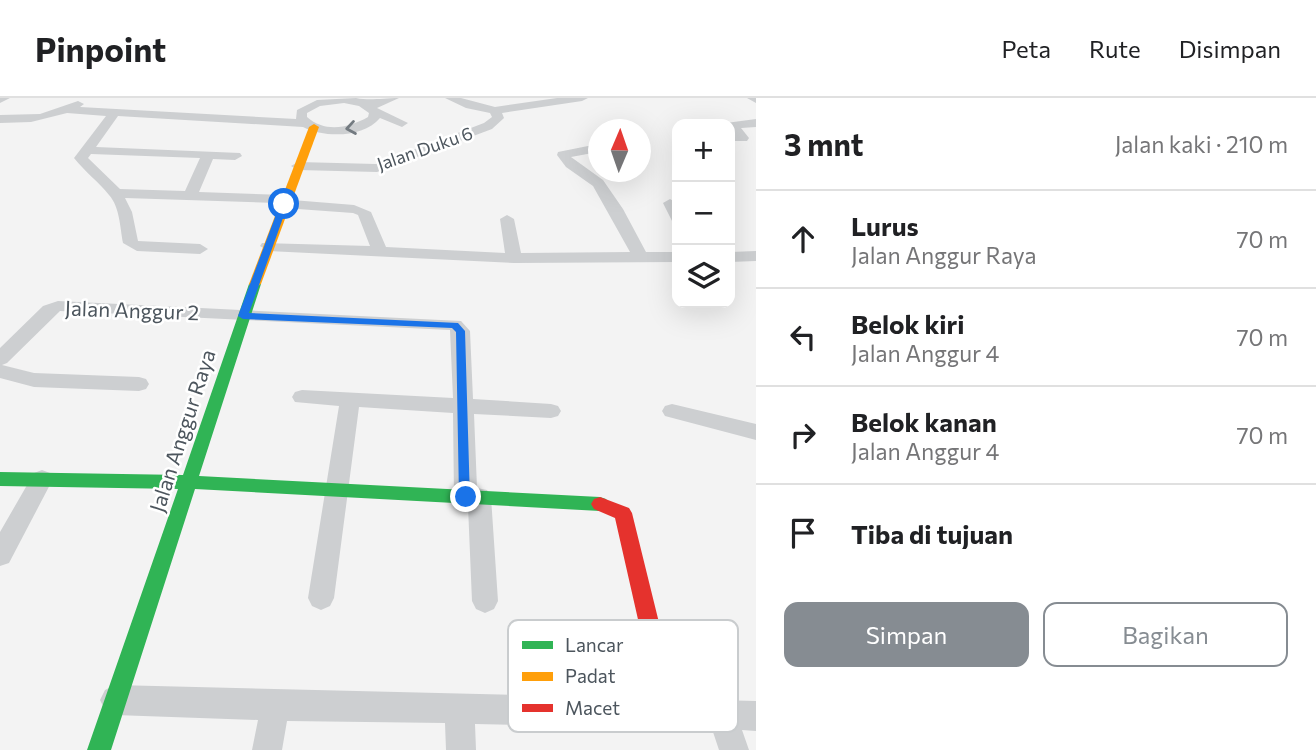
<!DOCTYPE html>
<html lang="id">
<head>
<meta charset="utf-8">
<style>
  :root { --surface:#fff; --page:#f2f2f2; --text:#202124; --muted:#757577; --line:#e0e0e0; --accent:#868c92 }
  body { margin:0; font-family:Commissioner,sans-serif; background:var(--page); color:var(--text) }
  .controls { position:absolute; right:21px; top:21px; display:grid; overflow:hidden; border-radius:14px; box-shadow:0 7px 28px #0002 }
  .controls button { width:63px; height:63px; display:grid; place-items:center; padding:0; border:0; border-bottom:2px solid var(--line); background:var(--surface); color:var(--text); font:35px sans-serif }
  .compass { position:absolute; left:588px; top:21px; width:63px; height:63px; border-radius:50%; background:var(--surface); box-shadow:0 7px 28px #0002; rotate:2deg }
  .stop { position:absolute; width:21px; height:21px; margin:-16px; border:5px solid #1a73e8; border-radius:50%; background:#fff }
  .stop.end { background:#1a73e8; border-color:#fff; box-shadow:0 2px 7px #0008 }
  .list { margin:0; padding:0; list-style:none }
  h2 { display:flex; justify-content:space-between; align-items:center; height:91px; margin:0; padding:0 28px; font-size:30px }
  h2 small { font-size:23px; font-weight:400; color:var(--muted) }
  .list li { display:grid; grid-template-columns:46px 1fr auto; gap:21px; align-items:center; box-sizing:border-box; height:98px; padding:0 28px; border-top:2px solid var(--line) }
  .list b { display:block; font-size:26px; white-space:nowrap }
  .list p { margin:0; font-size:23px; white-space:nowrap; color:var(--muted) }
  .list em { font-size:23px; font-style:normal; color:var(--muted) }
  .actions { display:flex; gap:14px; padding:21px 28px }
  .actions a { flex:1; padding:16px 0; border:2px solid var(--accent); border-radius:14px; text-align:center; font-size:24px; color:var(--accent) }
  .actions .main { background:var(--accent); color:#fff }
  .icon { flex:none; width:38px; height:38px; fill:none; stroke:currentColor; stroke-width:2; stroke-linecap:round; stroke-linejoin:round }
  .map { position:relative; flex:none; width:756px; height:652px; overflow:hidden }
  header { display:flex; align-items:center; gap:42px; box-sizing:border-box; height:98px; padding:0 35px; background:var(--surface); border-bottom:2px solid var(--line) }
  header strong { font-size:33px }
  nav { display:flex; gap:38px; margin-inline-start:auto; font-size:24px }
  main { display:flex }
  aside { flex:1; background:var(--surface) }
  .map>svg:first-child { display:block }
</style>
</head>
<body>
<header>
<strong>Pinpoint</strong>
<nav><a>Peta</a><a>Rute</a><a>Disimpan</a></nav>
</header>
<main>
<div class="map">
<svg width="756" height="652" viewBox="0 0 756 652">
  <rect width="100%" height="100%" fill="#f3f3f3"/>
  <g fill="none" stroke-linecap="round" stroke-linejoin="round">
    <path fill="#cdcfd1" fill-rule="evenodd" d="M0 0H10L0 5Z
      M356 0C371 3 382 0 399 0L377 10 408 25 402 29 380 20C363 40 325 40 303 29L118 18 96 49 240 55 242 58 235 62 213 61 199 94 286 97 291 98 292 102 354 107 371 114 386 149 505 155 500 121 507 117 514 121 521 155 630 154 593 88 566 69 557 57 558 54 598 46V54L571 59 603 82 623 111 646 154H677V164L514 165 268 153 260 148 262 145 370 148 358 117 353 115 284 110 279 109 277 105 125 100 132 114 138 143 200 146 208 151 200 156 137 153 123 145C120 130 120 109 109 97 99 84 85 74 74 60L106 18 67 15 31 24 0 25V17L40 16 78 3 84 6 80 9 296 21 297 12 317 2ZM344 5 359 8 369 15 368 19C349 30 325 35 307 19V15L320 8ZM91 56 200 60 185 93 120 91 88 60Z
      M445 0H461L495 9 557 0H588L582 3 502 15 504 20 492 31 377 74 298 72 291 68 298 64 376 66 484 25 492 19 490 15 466 10Z
      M747 0H756V5Z
      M756 21V29L741 30 749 40 747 43H730V35H732L730 26 726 25Z
      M670 101 677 105V124L672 123 663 105Z
      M756 153V163L730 164V154Z
      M58 203 461 223 470 233 473 301 551 306 558 308 561 313 558 318 551 320 474 316 477 390 487 392 491 399 498 503 494 511 485 515 476 511 472 503 468 408 458 406 454 399 453 315 359 309 334 500 330 508 321 512 312 508 308 500 339 308 295 304 292 299 295 294 302 292 453 300 450 232 60 213 7 265 2 267 34 275 139 279 146 281 149 286 146 291 139 293 34 289 0 280V250L43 208Z
      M672 306 756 326V342L665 318 662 313 665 308Z
      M42 372 50 375 53 381 9 465 0 468V434L34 375Z
      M115 587 756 603V633L742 632 749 652H719L712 631 475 626 476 652H446L445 625 287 623 282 652H252L258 622 115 617 105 612 100 602 105 592Z"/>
    <path fill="#30b455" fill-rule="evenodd" d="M255 182 261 186 199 378 600 399 606 401 609 406 606 411 600 413 195 391 111 652H87L178 391 0 388V374L183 377 249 186Z"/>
    <path fill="#ff9f0a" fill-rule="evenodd" d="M314 26 319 29 261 186 255 190 251 189 249 186 309 29Z"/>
    <path fill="#e5322d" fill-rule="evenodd" d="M600 399 629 410 632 415 681 614 678 622 670 625 662 622 659 614 615 420 594 411 591 406 594 401Z"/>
  </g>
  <defs><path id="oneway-chevron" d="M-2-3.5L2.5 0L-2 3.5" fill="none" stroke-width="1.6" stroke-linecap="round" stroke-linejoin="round" transform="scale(1.75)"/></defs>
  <use stroke="#737a80" href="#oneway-chevron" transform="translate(351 30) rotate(171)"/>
  <path fill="#1a73e8" d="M284 104 288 106 249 215 458 225 465 233 470 402 466 404 459 399 456 234 452 230 243 221 238 218 280 106Z"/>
  <g text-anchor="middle" stroke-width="5" stroke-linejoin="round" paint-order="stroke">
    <g font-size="18" fill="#4c555d" stroke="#fff">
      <text transform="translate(425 51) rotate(-19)" y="6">Jalan Duku 6</text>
    </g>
    <g font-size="21" fill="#4c555d" stroke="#fff">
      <text transform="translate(132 213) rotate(2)" y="7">Jalan Anggur 2</text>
      <text transform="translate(183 333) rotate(-72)" y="7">Jalan Anggur Raya</text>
    </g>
  </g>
  <rect x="508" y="522" width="230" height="112" rx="10" fill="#fff" stroke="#c9ccce" stroke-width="2"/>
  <rect x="522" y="543" width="31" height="8" fill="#30b455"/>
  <rect x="522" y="574" width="31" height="9" fill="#ff9f0a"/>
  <rect x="522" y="606" width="31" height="8" fill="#e5322d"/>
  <g font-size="19" fill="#4c555d">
    <text x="565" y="554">Lancar</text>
    <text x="565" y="585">Padat</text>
    <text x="565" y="617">Macet</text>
  </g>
</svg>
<div class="controls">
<button>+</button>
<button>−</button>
<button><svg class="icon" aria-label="layers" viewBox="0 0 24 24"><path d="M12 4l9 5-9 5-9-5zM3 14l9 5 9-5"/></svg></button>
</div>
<svg class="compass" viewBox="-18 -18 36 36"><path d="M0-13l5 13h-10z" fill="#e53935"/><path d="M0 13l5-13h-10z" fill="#757577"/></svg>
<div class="stop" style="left:284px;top:106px"></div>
<div class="stop end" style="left:466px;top:399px"></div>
</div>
<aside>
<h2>3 mnt<small>Jalan kaki · 210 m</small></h2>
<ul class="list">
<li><svg class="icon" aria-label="ahead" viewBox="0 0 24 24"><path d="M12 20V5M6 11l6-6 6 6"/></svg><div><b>Lurus</b><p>Jalan Anggur Raya</p></div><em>70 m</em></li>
<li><svg class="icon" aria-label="left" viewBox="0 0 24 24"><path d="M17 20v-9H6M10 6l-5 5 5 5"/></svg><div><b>Belok kiri</b><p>Jalan Anggur 4</p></div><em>70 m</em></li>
<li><svg class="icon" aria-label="right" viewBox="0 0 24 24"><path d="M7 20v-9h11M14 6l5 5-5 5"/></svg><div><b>Belok kanan</b><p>Jalan Anggur 4</p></div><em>70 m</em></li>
<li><svg class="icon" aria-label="arrive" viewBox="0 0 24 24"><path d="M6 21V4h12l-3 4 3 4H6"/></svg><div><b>Tiba di tujuan</b></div></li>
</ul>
<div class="actions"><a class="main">Simpan</a><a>Bagikan</a></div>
</aside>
</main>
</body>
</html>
